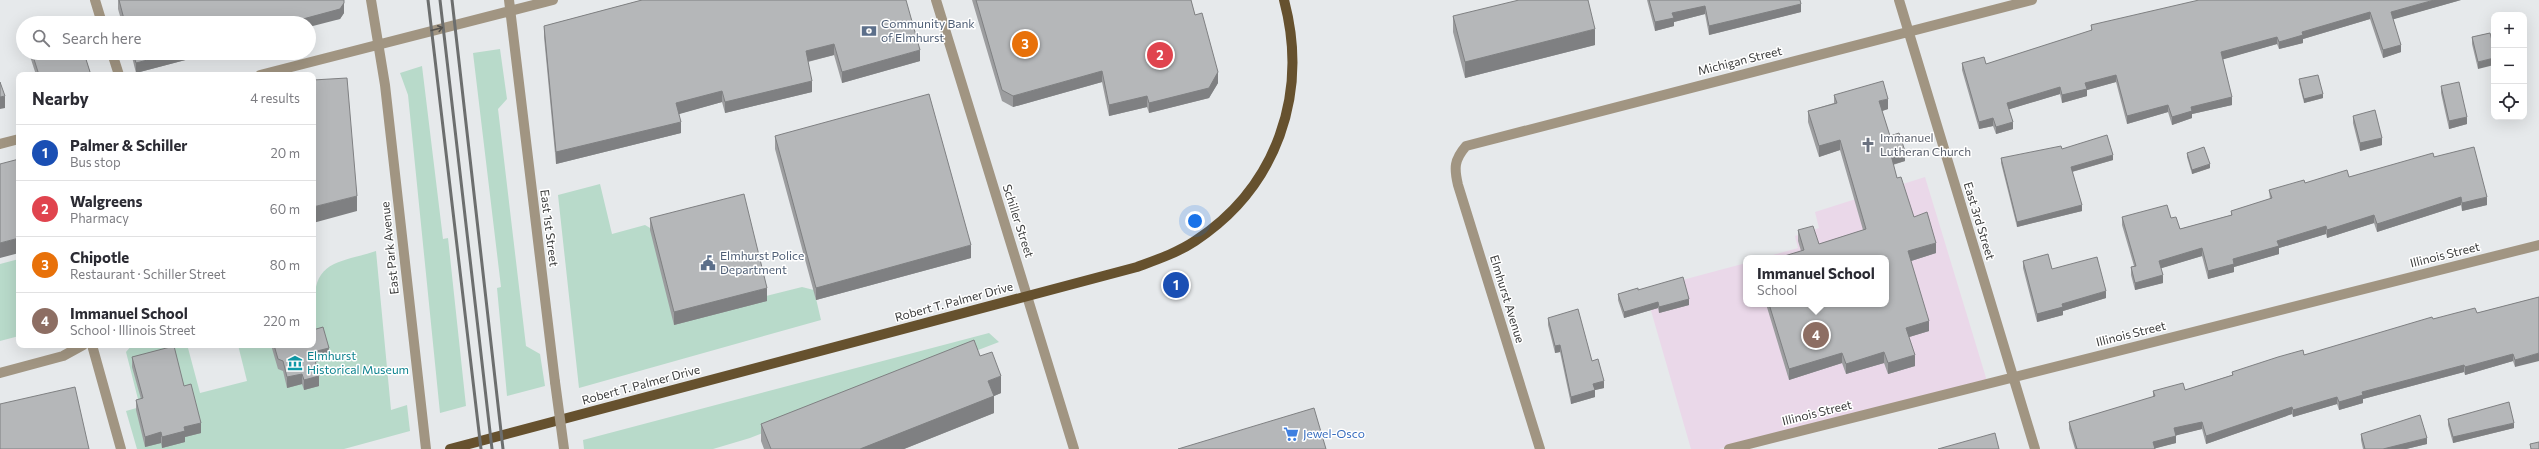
<!DOCTYPE html>
<html lang="en">
<head>
<meta charset="utf-8">
<style>
  :root { --surface:#fff; --page:#f7f7f7; --text:#2b2b33; --muted:#7c7c81; --line:#e1e1e2; --accent:#9a5e20 }
  body { margin:0; font-family:Commissioner,sans-serif; background:var(--page); color:var(--text) }
  .controls { position:absolute; right:12px; top:12px; display:grid; overflow:hidden; border-radius:8px; box-shadow:0 4px 16px #0002 }
  .controls button { width:36px; height:36px; display:grid; place-items:center; padding:0; border:0; border-bottom:1px solid var(--line); background:var(--surface); color:var(--text); font:20px sans-serif }
  .you { position:absolute; left:1195px; top:221px; width:14px; height:14px; margin:-10px; border:3px solid #fff; border-radius:50%; background:#1a73e8; box-shadow:0 0 0 6px #1a73e833 }
  .badge { display:grid; place-items:center; width:26px; height:26px; border-radius:50%; background:var(--accent); color:#fff; font-size:13px; font-weight:700 }
  .pin { position:absolute; translate:-50% -50%; border:2px solid #fff; box-shadow:0 1px 4px #0006 }
  .popup { position:absolute; left:1743px; top:255px; width:146px; height:52px; box-sizing:border-box; display:grid; place-content:center; border-radius:8px; background:var(--surface); filter:drop-shadow(0 1px 3px #0005); font-size:13px; white-space:nowrap; color:var(--muted) }
  .popup b { font-size:15px; color:var(--text) }
  .popup::after { content:''; position:absolute; left:50%; top:100%; margin-left:-8px; border:8px solid transparent; border-top-color:var(--surface) }
  .list { margin:0; padding:0; list-style:none }
  h2 { display:flex; justify-content:space-between; align-items:center; height:52px; margin:0; padding:0 16px; font-size:17px }
  h2 small { font-size:13px; font-weight:400; color:var(--muted) }
  .list li { display:grid; grid-template-columns:26px 1fr auto; gap:12px; align-items:center; box-sizing:border-box; height:56px; padding:0 16px; border-top:1px solid var(--line) }
  .list b { display:block; font-size:15px; white-space:nowrap }
  .list p { margin:0; font-size:13px; white-space:nowrap; color:var(--muted) }
  .list em { font-size:13px; font-style:normal; color:var(--muted) }
  .icon { flex:none; width:22px; height:22px; fill:none; stroke:currentColor; stroke-width:2; stroke-linecap:round; stroke-linejoin:round }
  .map { position:relative; flex:none; width:2539px; height:449px; overflow:hidden }
  .search { position:absolute; background:var(--surface); box-shadow:0 4px 16px #0002; left:16px; top:16px; width:300px; height:44px; display:flex; align-items:center; gap:10px; box-sizing:border-box; padding:0 14px; border-radius:22px; color:var(--muted); font-size:15px }
  .panel { position:absolute; background:var(--surface); box-shadow:0 4px 16px #0002; left:16px; top:72px; width:300px; height:276px; border-radius:8px }
  .map>svg:first-child { display:block }
</style>
</head>
<body>
<div class="map">
<svg width="2539" height="449" viewBox="0 0 2539 449">
  <rect width="100%" height="100%" fill="#e6e9eb"/>
  <path fill="#ead8e9" d="M1925 177 1987 381 1719 449H1691L1645 290 1746 263V304H1886V258H1762L1798 248 1795 236 1819 228 1815 212Z"/>
  <path fill="#b8daca" d="M500 49 507 99 498 109 526 346 540 354 545 386 507 396 497 288 501 287 473 53Z
    M422 66 443 239 448 238 466 406 440 413 408 95 400 73Z
    M600 184 612 234 645 225 766 296 802 287 814 290 821 320 579 388 558 195Z
    M376 251 391 410 407 405 410 431 344 449H137L126 411 140 407 126 352 132 345H173L188 348 200 393 247 381 238 345H313V302L315 301C314 260 343 262 376 251Z
    M19 259V336L0 341V264Z
    M989 333 999 342 750 438 713 449H584L583 440Z"/>
  <g fill="none" stroke-linecap="round" stroke-linejoin="round">
    <path stroke="#a19582" stroke-width="10" d="M95 0 102 23
      M371 0 385 85 426 449
      M509 0 555 382
      M936 0 1074 449
      M1899 0 2035 449
      M112 53 119 75
      M260 75 553 0
      M0 144 19 139
      M92 345 121 449
      M0 373 63 356 83 345
      M1540 449 1458 185C1454 168 1454 160 1466 146L2032 0
      M1729 449 2539 245"/>
    <path stroke="#66512e" stroke-width="10" d="M450 449 1137 267C1156 260 1177 253 1195 241 1277 187 1309 94 1284 0"/>
    <path stroke="#6c6e6e" stroke-width="3" d="M428 0 481 449
      M440 0 492 449
      M452 0 503 449"/>
    <path stroke="#a19582" stroke-width="10" d="M555 382 564 449"/>
  </g>
  <path fill="#9c9d9f" d="M118 0 344 13 340 19 309 23H122L118 9Z
    M642 0 920 61 842 83 834 55 808 62 812 92 725 113 722 102 678 114 681 133 556 164 544 37V26Z
    M972 0H1191L1195 15 1218 83 1209 98 1149 113 1147 107 1109 116 1102 82 1013 107 1002 101Z
    M1647 0H1800L1801 12 1709 35 1705 14 1674 22V26L1655 31Z
    M2461 0 2393 19 2401 52 2383 58 2370 19 2303 39V43L2279 49 2277 44 2223 59 2232 105 2192 114V118L2172 125 2168 112 2127 124 2116 82 2087 90V96L2062 103 2060 94 2009 109 2013 129 1996 134 1993 126 1979 129 1962 70V63L1986 64 2091 31V25Z
    M1453 16 1595 45 1465 78 1453 32Z
    M2490 33 2478 69 2472 44V37Z
    M29 53H84L91 75H36Z
    M131 53H212L136 73Z
    M2299 79 2323 98 2304 103 2299 83Z
    M2441 86 2467 124 2449 129 2441 93Z
    M1834 95 1888 109 1882 111 1890 136 1905 161 1893 165 1897 178 1914 217 1936 253 1911 261 1929 331 1909 337 1915 366 1888 374 1884 363 1846 374 1842 363 1789 380 1766 304H1886L1801 251 1798 241V230L1819 244 1863 230 1840 150 1819 157 1808 122V111L1834 103Z
    M2353 116 2382 145 2360 151 2353 123Z
    M775 136 971 258 816 300 775 149Z
    M2062 149 2113 160 2072 172 2082 211 2017 227 2001 163V158Z
    M2187 153 2210 168 2192 174 2187 157Z
    M2434 157 2487 205 2462 211 2461 205 2377 232 2374 223 2327 238 2326 234 2279 248V254L2234 267V272L2208 279 2202 256 2161 268 2163 283 2135 290 2131 275V267L2134 266 2122 225V217L2171 218 2180 229 2231 215V211L2270 199 2269 190 2305 183 2349 177Z
    M650 218 767 301 674 325 650 230Z
    M2023 261 2052 269 2106 298 2063 311V315L2037 322 2023 268Z
    M1638 290 1689 305 1659 313 1658 308 1624 318 1618 300V294Z
    M2539 297 2515 367 2513 361 2465 375 2464 372 2363 399V403L2339 410 2337 404 2293 417 2292 414 2206 444 2202 429 2176 435V443L2155 448V449H2075L2069 429V422L2153 397V391L2185 390 2232 375V372L2304 355 2433 319 2477 313Z
    M1548 318 1592 361 1604 388 1595 390V397L1571 404 1560 352 1555 353 1548 325Z
    M271 345H313L329 358 315 362 319 386 304 390 302 384 287 388 283 371 278 369Z
    M980 356 1001 393 994 396V413L904 449H764L761 441V424Z
    M132 357 184 386 201 433 185 437V442L162 448 161 443 145 447 136 410V400L141 399 132 367Z
    M2448 419 2514 428 2453 443 2448 425Z
    M2361 434 2427 444 2406 449H2363L2361 440Z"/>
  <path fill="#7f8082" d="M2434 0H2461L2391 20V12Z
    M344 3V13L340 19 309 27V23H288Z
    M1801 4V12L1709 35V26Z
    M1705 6V14L1674 22V26L1655 31V22L1672 13Z
    M2370 12V19L2303 39V43L2279 49V42L2302 32Z
    M1595 29V45L1465 78V62Z
    M2277 37V44L2221 60V52Z
    M834 44V55L806 62V51Z
    M2401 45V52L2383 58V50Z
    M920 50V61L842 83V72Z
    M174 53H212L136 73V63Z
    M2494 58V65L2478 69V62Z
    M1102 71V82L1013 107V96Z
    M1218 72V83L1209 98 1149 113V103Z
    M2116 75V82L2087 90V96L2062 103V95L2085 83Z
    M812 81V92L725 113V102Z
    M2060 87V94L2007 110V103Z
    M722 91V102L676 115V103Z
    M2323 94V98L2304 103V99Z
    M5 96V108L0 109V97Z
    M1147 96V107L1109 116V105Z
    M2232 97V105L2192 114V118L2172 125V117L2191 107Z
    M1888 99V109L1879 112V101Z
    M2168 105V112L2127 124V116Z
    M2467 117V124L2449 129V121Z
    M1993 118V126L1979 129V122Z
    M681 122V133L556 164V152Z
    M2013 122V129L1996 134V127Z
    M2382 138V145L2360 151V143Z
    M1840 140V150L1819 157V146Z
    M1905 151V161L1891 165V155Z
    M2113 155V160L2071 172V167Z
    M2210 164V168L2192 174V170Z
    M357 196V211L313 223V207Z
    M2461 197V205L2377 232V224Z
    M2487 197V205L2462 211V203Z
    M2082 205V211L2017 227V222Z
    M2374 215V223L2327 238V230Z
    M2326 226V234L2279 248V254L2234 267V272L2208 279V271L2233 259 2277 241Z
    M19 238V253L0 258V243Z
    M1936 243V253L1908 262V251Z
    M971 245V258L816 300V288Z
    M2202 248V256L2159 269V261Z
    M2163 275V283L2135 290V283Z
    M767 288V301L674 325V312Z
    M2106 291V298L2063 311V315L2037 322V314L2062 304Z
    M1689 299V305L1659 313V307Z
    M1658 302V308L1624 318V312Z
    M1929 321V331L1906 338V328Z
    M1560 345V352L1555 353V346Z
    M329 348V358L313 363V352Z
    M1884 352V363L1846 374V364Z
    M1842 353V363L1789 380V369Z
    M2539 353V361L2515 367V360Z
    M2513 354V361L2465 375V367Z
    M1915 355V366L1888 374V363Z
    M2464 365V372L2363 399V403L2339 410V402L2362 392Z
    M302 374V384L287 388V377Z
    M319 376V386L304 390V380Z
    M1001 376V393L994 396V413L904 449H860L988 381Z
    M1604 381V388L1595 390V397L1571 404V397L1593 384Z
    M2337 397V404L2293 417V410Z
    M2292 407V414L2206 444V436Z
    M2202 422V429L2174 436V428Z
    M201 423V433L185 437V442L162 448V437L184 427Z
    M2514 423V428L2453 443V437Z
    M161 432V443L145 447V437Z
    M2176 436V443L2153 449V442Z
    M2427 438V444L2406 449H2383Z"/>
  <path fill="#b5b7b9" stroke="#7f8082" d="M119 0H344V3L340 9 288 23H125Z
    M642 0H906L920 50 842 72 834 44 806 51 812 81 725 102 722 91 676 103 681 122 556 152 544 26Z
    M976 0H1191L1195 15 1202 13 1218 72 1209 88 1149 103 1147 96 1109 105 1102 71 1013 96 1002 90Z
    M1519 0H1588L1595 29 1465 62 1453 16Z
    M1649 0H1800L1801 4 1709 26 1705 6 1672 13 1674 18 1655 22Z
    M2199 0H2434L2391 12 2401 45 2383 50 2370 12 2302 32 2303 35 2279 42 2277 37 2221 52 2232 97 2191 107 2192 111 2172 117 2168 105 2127 116 2116 75 2085 83 2087 89 2062 95 2060 87 2007 103 2013 122 1996 127 1993 118 1979 122 1962 63 1984 57 1986 64 2092 30 2091 25Z
    M74 21V23H65Z
    M2490 33 2494 48V58L2478 62 2472 37Z
    M32 53H84L91 75H39Z
    M133 53H174L136 63Z
    M2318 75 2323 94 2304 99 2299 79Z
    M347 78 357 196 313 207V80Z
    M1883 81 1888 99 1879 101 1890 136 1899 133 1905 151 1891 155 1897 178 1901 177 1914 217 1927 212 1936 243 1908 251 1929 321 1906 328 1915 355 1888 363 1884 352 1846 364 1842 353 1789 369 1769 304H1886V258H1778L1804 250 1798 230 1813 226 1819 244 1866 229 1840 140 1819 146 1808 111 1837 103 1834 95Z
    M0 82 5 96 0 97Z
    M2459 82 2467 117 2449 121 2441 86Z
    M929 94 971 245 816 288 775 136Z
    M2375 110 2382 138 2360 143 2353 116Z
    M2107 135 2113 155 2071 167 2082 205 2017 222 2001 158 2061 146 2062 149Z
    M2204 147 2210 164 2192 170 2187 153Z
    M2474 147 2487 197 2462 203 2461 197 2377 224 2374 215 2327 230 2326 226 2277 241 2279 246 2233 259 2234 264 2208 271 2202 248 2159 261 2163 275 2135 283 2131 267 2136 266 2122 217 2167 205 2171 218 2176 217 2180 229 2232 215 2231 211 2272 198 2269 190 2304 180 2305 183 2347 170 2349 177 2433 153 2434 157Z
    M19 159V238L0 243V164Z
    M744 194 767 288 674 312 650 218Z
    M2048 254 2052 269 2097 257 2106 291 2062 304 2063 307 2037 314 2023 261Z
    M1683 277 1689 299 1659 307 1658 302 1624 312 1618 294 1638 288V290Z
    M2539 297V353L2515 360 2513 354 2465 367 2464 365 2362 392 2363 395 2339 402 2337 397 2293 410 2292 407 2206 436 2202 422 2174 428 2176 436 2153 442 2155 449H2077L2069 422 2155 396 2153 391 2183 383 2185 390 2233 375 2232 372 2278 357 2303 350 2304 355 2432 317 2433 319 2475 308 2477 313Z
    M1578 309 1592 361 1598 359 1604 381 1593 384 1595 390 1571 397 1560 345 1555 346 1548 318Z
    M323 327 329 348 313 352 319 376 304 380 302 374 287 377 283 361 278 359 274 345H313V330Z
    M974 340 980 356 992 352 1001 376 988 381 994 396 860 449H771L761 424Z
    M174 346 184 386 191 384 201 423 184 427 185 431 162 437 161 432 145 437 136 400 143 398 132 357Z
    M75 387 89 449H0V404Z
    M2509 402 2514 423 2453 437 2448 419Z
    M1314 408 1326 449H1178Z
    M2420 415 2427 438 2383 449H2365L2361 434Z
    M1995 433 1999 449H1938Z
    M2539 442V449H2531L2530 444Z"/>
  <defs><path id="oneway-shaft" d="M-6 0H5M1.5-3L5.5 0L1.5 3" fill="none" stroke-width="1.6" stroke-linecap="round" stroke-linejoin="round"/></defs>
  <use stroke="#54524e" href="#oneway-shaft" transform="translate(437 29) rotate(-15)"/>
  <defs>
    <g id="bank-bare" transform="scale(1.2)"><path d="M-6-4H6V4H-6ZM0-2.3a2.3 2.3 0 1 0 0 4.6a2.3 2.3 0 1 0 0-4.6Z" fill="#5c6f8a" stroke="#fff" stroke-width="2.5" paint-order="stroke"/></g>
    <g id="church-bare" transform="scale(1.2)"><path d="M-1.2-6h2.4v3.5h3.3v2.4h-3.3V6h-2.4V-.1h-3.3v-2.4h3.3Z" fill="#6b7280" stroke="#fff" stroke-width="2.5" paint-order="stroke"/></g>
    <g id="civic-bare" transform="scale(1.2)"><path d="M-.6-6.5H3V-4.5H.6V-3L4-1V1h2V6H-6V1h2V-1L-.6-3ZM-1.2 2.5V6h2.4V2.5Z" fill="#5c6f8a" stroke="#fff" stroke-width="2.5" paint-order="stroke"/></g>
    <g id="museum-bare" transform="scale(1.2)"><path d="M0-6L6-3V-2H-6V-3ZM-5-1h2V3h-2ZM-1-1h2V3h-2ZM3-1h2V3H3ZM-6 4H6V6H-6Z" fill="#0f9aa8" stroke="#fff" stroke-width="2.5" paint-order="stroke"/></g>
    <g id="supermarket-bare" transform="scale(1.2)"><path d="M-6-5.5h2.5l.6 2H6L4.5 2H-2.5L-4.4-4H-6ZM-1.5 3.2a1.3 1.3 0 1 0 .1 0ZM3 3.2a1.3 1.3 0 1 0 .1 0Z" fill="#3f7fe0" stroke="#fff" stroke-width="2.5" paint-order="stroke"/></g>
  </defs>
  <g fill-rule="evenodd">
    <use href="#bank-bare" x="869" y="31"/>
    <use href="#church-bare" x="1868" y="145"/>
    <use href="#civic-bare" x="708" y="263"/>
    <use href="#museum-bare" x="295" y="363"/>
    <use href="#supermarket-bare" x="1291" y="434"/>
  </g>
  <g text-anchor="middle" stroke-width="3" stroke-linejoin="round" paint-order="stroke">
    <g font-size="12" fill="#4e5e75" stroke="#fff" text-anchor="start">
      <text x="881" y="28">Community Bank<tspan x="881" dy="14">of Elmhurst</tspan></text>
      <text x="720" y="260">Elmhurst Police<tspan x="720" dy="14">Department</tspan></text>
    </g>
    <g font-size="12" fill="#3b3c3c" stroke="#fff">
      <text transform="translate(1740 61) rotate(-14)" y="4">Michigan Street</text>
      <text transform="translate(1018 221) rotate(72)" y="4">Schiller Street</text>
      <text transform="translate(1979 221) rotate(73)" y="4">East 3rd Street</text>
      <text transform="translate(549 228) rotate(83)" y="4">East 1st Street</text>
      <text transform="translate(390 248) rotate(-96)" y="4">East Park Avenue</text>
      <text transform="translate(2445 255) rotate(-14)" y="4">Illinois Street</text>
      <text transform="translate(1507 299) rotate(73)" y="4">Elmhurst Avenue</text>
      <text transform="translate(954 302) rotate(-15)" y="4">Robert T. Palmer Drive</text>
      <text transform="translate(2131 334) rotate(-14)" y="4">Illinois Street</text>
      <text transform="translate(641 385) rotate(-15)" y="4">Robert T. Palmer Drive</text>
      <text transform="translate(1817 413) rotate(-14)" y="4">Illinois Street</text>
    </g>
    <g font-size="12" fill="#5b616d" stroke="#fff" text-anchor="start">
      <text x="1880" y="142">Immanuel<tspan x="1880" dy="14">Lutheran Church</tspan></text>
    </g>
    <g font-size="12" fill="#0d838f" stroke="#fff" text-anchor="start">
      <text x="307" y="360">Elmhurst<tspan x="307" dy="14">Historical Museum</tspan></text>
    </g>
    <g font-size="12" fill="#366cbe" stroke="#fff" text-anchor="start">
      <text x="1303" y="438">Jewel-Osco</text>
    </g>
  </g>
</svg>
<div class="controls">
<button>+</button>
<button>−</button>
<button><svg class="icon" aria-label="locate" viewBox="0 0 24 24"><circle cx="12" cy="12" r="6"/><path d="M12 2v4M12 18v4M2 12h4M18 12h4"/></svg></button>
</div>
<div class="you"></div>
<div class="pin badge" style="left:1176px;top:285px;background:#1a4fb4">1</div>
<div class="pin badge" style="left:1160px;top:55px;background:#e0444e">2</div>
<div class="pin badge" style="left:1025px;top:44px;background:#e8710a">3</div>
<div class="pin badge" style="left:1816px;top:335px;background:#8d6e63">4</div>
<div class="popup"><b>Immanuel School</b>School</div>
<div class="search"><svg class="icon" aria-label="search" viewBox="0 0 24 24"><circle cx="10" cy="10" r="6"/><path d="M15 15l6 6"/></svg>Search here</div>
<section class="panel">
<h2>Nearby<small>4 results</small></h2>
<ul class="list">
<li><span class="badge" style="background:#1a4fb4">1</span><div><b>Palmer &amp; Schiller</b><p>Bus stop</p></div><em>20 m</em></li>
<li><span class="badge" style="background:#e0444e">2</span><div><b>Walgreens</b><p>Pharmacy</p></div><em>60 m</em></li>
<li><span class="badge" style="background:#e8710a">3</span><div><b>Chipotle</b><p>Restaurant · Schiller Street</p></div><em>80 m</em></li>
<li><span class="badge" style="background:#8d6e63">4</span><div><b>Immanuel School</b><p>School · Illinois Street</p></div><em>220 m</em></li>
</ul>
</section>
</div>
</body>
</html>
